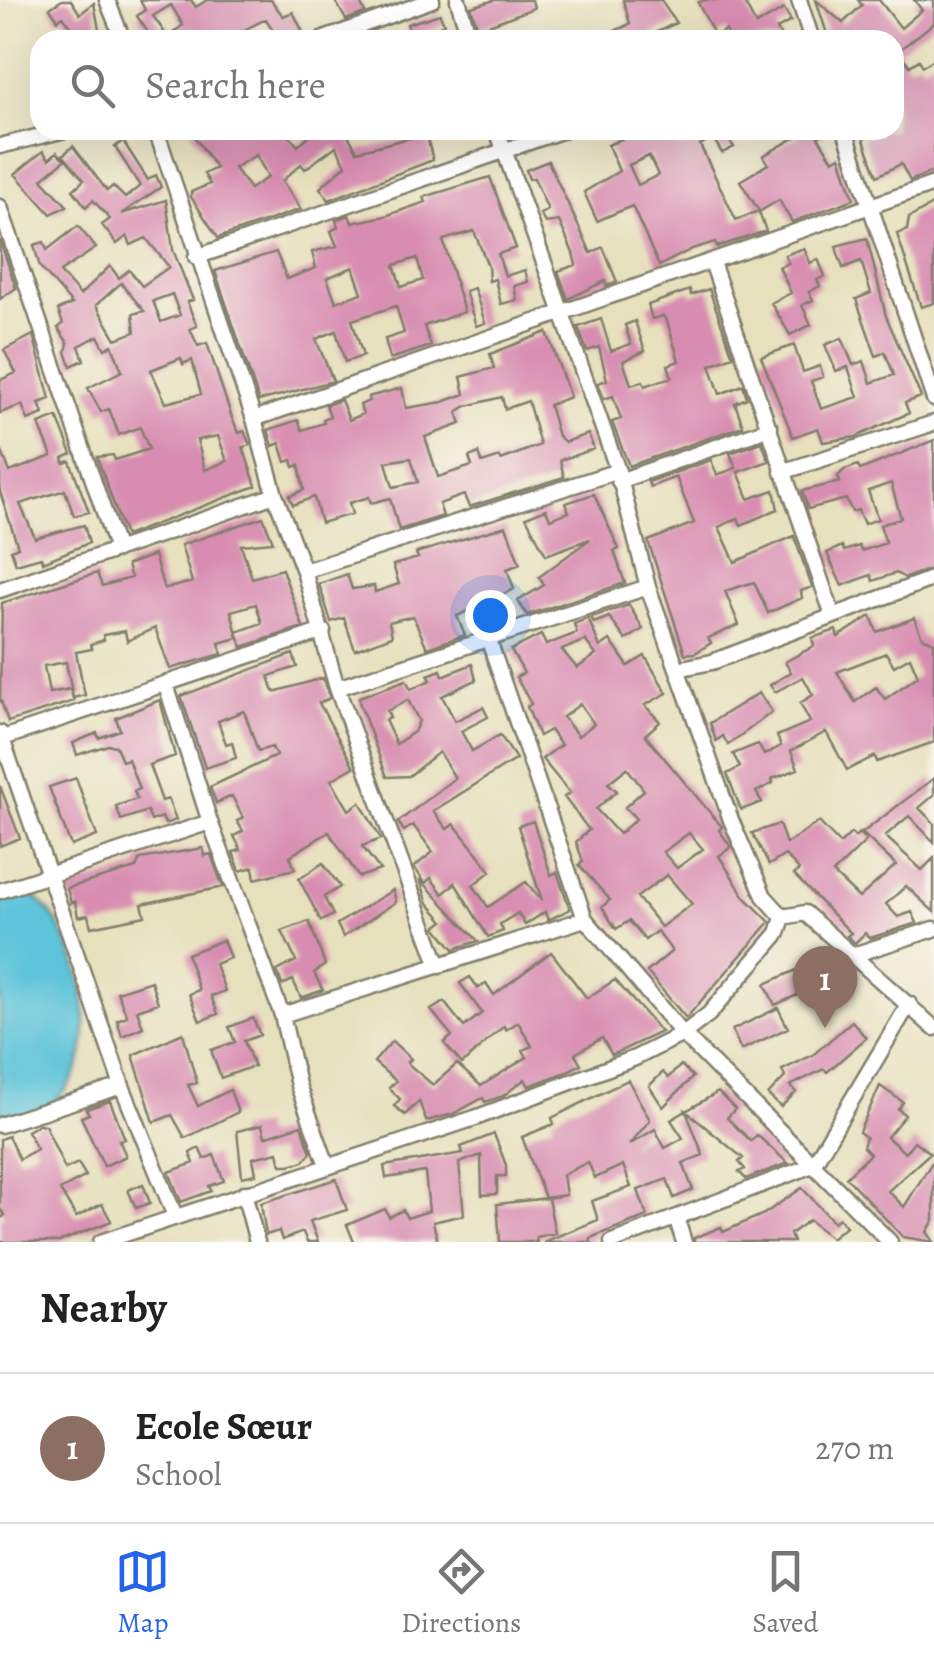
<!DOCTYPE html>
<html lang="en">
<head>
<meta charset="utf-8">
<style>
  :root { --surface:#fff; --page:#f6f6f6; --text:#222; --muted:#767676; --line:#e0e0e0; --accent:#2563eb }
  body { margin:0; font-family:Alegreya,serif; background:var(--page); color:var(--text) }
  .you { position:absolute; left:490px; top:615px; width:35px; height:35px; margin:-25px; border:8px solid #fff; border-radius:50%; background:#1a73e8; box-shadow:0 0 0 15px #1a73e833 }
  .badge { display:grid; place-items:center; width:65px; height:65px; border-radius:50%; background:var(--accent); color:#fff; font-size:32px; font-weight:700 }
  .pin { position:absolute; translate:-50% -82px; filter:drop-shadow(0 2px 5px #0008) }
  .pin::after { content:''; position:absolute; top:52px; width:35px; height:30px; background:inherit; clip-path:polygon(0 0,100% 0,50% 100%) }
  .list { margin:0; padding:0; list-style:none }
  h2 { display:flex; justify-content:space-between; align-items:center; height:130px; margin:0; padding:0 40px; font-size:42px }
  h2 small { font-size:32px; font-weight:400; color:var(--muted) }
  .list li { display:grid; grid-template-columns:65px 1fr auto; gap:30px; align-items:center; box-sizing:border-box; height:150px; padding:0 40px; border-top:2px solid var(--line) }
  .list b { display:block; font-size:38px; white-space:nowrap }
  .list p { margin:0; font-size:32px; white-space:nowrap; color:var(--muted) }
  .list em { font-size:32px; font-style:normal; color:var(--muted) }
  .icon { flex:none; width:55px; height:55px; fill:none; stroke:currentColor; stroke-width:2; stroke-linecap:round; stroke-linejoin:round }
  .map { position:relative; flex:none; width:934px; height:1242px; overflow:hidden }
  .search { position:absolute; background:var(--surface); box-shadow:0 10px 40px #0002; left:30px; right:30px; top:30px; height:110px; display:flex; align-items:center; gap:25px; box-sizing:border-box; padding:0 35px; border-radius:30px; color:var(--muted); font-size:38px }
  .sheet { height:280px; background:var(--surface) }
  nav { display:flex; justify-content:space-around; align-items:center; box-sizing:border-box; height:140px; border-top:2px solid var(--line); background:var(--surface); font-size:28px; color:var(--muted) }
  nav a { display:grid; justify-items:center; gap:5px }
  nav .on { color:var(--accent) }
  .map>svg:first-child { display:block }
</style>
</head>
<body>
<div class="map">
<svg width="934" height="1242" viewBox="0 0 934 1242">
  <rect width="100%" height="100%" fill="#f7f3e8"/>
  <filter id="ink" filterUnits="userSpaceOnUse"><feTurbulence type="fractalNoise" baseFrequency=".01" numOctaves="2"/><feDisplacementMap in="SourceGraphic" scale="20" xChannelSelector="R" yChannelSelector="G"/><feConvolveMatrix kernelMatrix="1 2 1 2 8 2 1 2 1" color-interpolation-filters="sRGB"/></filter>
  <filter id="wash" filterUnits="userSpaceOnUse"><feTurbulence type="fractalNoise" baseFrequency=".0048" numOctaves="4" result="noise"/><feDisplacementMap in="SourceGraphic" scale="40" xChannelSelector="R" yChannelSelector="G"/><feGaussianBlur stdDeviation="2.25" result="paint"/><feColorMatrix in="noise" values="0 0 0 0 0 0 0 0 0 0 0 0 0 0 0 0 0 1.4 0 .05"/><feComposite in="paint" operator="in"/></filter>
  <g filter="url(#wash)">
    <rect width="100%" height="100%" fill="#e7e0bd"/>
    <path fill="#5dc4da" stroke="#3c707b" stroke-width="2.5" d="M32 895C82 932 109 1051 58 1098 43 1112 19 1115 0 1120V897Z"/>
    <g id="blocks">
      <path fill="#d88cb1" fill-rule="evenodd" d="M62 0H71L80 14 94 3 101 40H81L63 16 58 20 50 8Z
        M140 0H191L196 7 207 0H271L283 16 293 12 302 30 278 38 266 19 236 34 240 40H153L137 16 145 10ZM171 5 183 25 168 37 153 16Z
        M335 0H359L365 13 346 20Z
        M495 0H532L534 8 478 29 471 7Z
        M623 0H661L676 23 640 40H595L630 24Z
        M704 0H743L756 25 784 9 791 21 777 29 783 40H730L726 30 715 36 698 3Z
        M816 0 843 23 862 5 858 0H879L901 28 922 10 914 0H934V23L898 51 910 66 919 60 923 66 934 59V171L910 181 901 164 877 176 863 137 878 130H894V40H848L844 36 829 40Z
        M440 14 444 24 412 38 407 24Z
        M190 130H284L298 146 315 130 335 135 345 130 357 151 426 134 433 160 329 200 320 188 346 165 336 146 305 169 301 164 282 181 301 209 218 238 191 197V192L210 184 204 174 216 168ZM256 155 268 177 250 189 234 168Z
        M641 130H665L669 138 683 130H743L728 139 734 147 722 153 713 138 700 145 736 220 759 211 740 181 768 164 763 156 801 134 798 130H830L818 137 833 160 840 156 854 199 792 222 779 200 759 212 766 231 717 247 715 242 692 249 659 266 632 206 597 221 584 192 619 171 608 145ZM649 156 658 175 638 185 629 165Z
        M123 141 148 180 156 175 161 187 121 214 166 200 173 250 193 300 187 302 197 326 190 329 198 346 207 343 232 418 239 433 244 431 250 445 243 447 256 486 125 536 97 457 113 455 115 460 149 449 140 427 119 435 109 409 101 412 88 388 122 371 112 345 105 349 98 336 79 346 84 360 71 366 66 352 68 343 58 328 63 324 58 310 72 304 40 267 34 245 44 242 47 250 78 226 96 248 60 272 80 295 110 266 119 278 129 270 142 286 169 267 146 238 131 245 127 236 117 244 102 225 110 219 93 200 86 207 73 190 84 180 63 155 73 146 107 191 113 186 125 198 140 186 115 147ZM121 283 144 311 133 314 135 332 116 339 96 305ZM172 294 180 315 161 322 153 301ZM181 358 183 364 192 360 201 394 166 403 151 370ZM218 436 227 461 205 470 197 440Z
        M43 151 49 159 57 152 65 160 42 179 67 206 51 214 15 174Z
        M548 161 591 253 603 247 617 282 607 286 605 281 568 299 558 271 576 265 573 253 559 221 545 223 540 214 548 210 534 178 529 179 526 170Z
        M490 177 516 248 498 254 505 276 525 270 528 282 514 286 517 300 501 304 495 279 489 281 488 266 474 231 443 240 464 312 424 326 431 346 390 359 385 339 404 333 396 306 352 320 363 356 345 362 336 331 316 339 333 381 259 401 215 271 276 252 287 279 316 268 312 252 337 246 331 231 338 227 336 220 349 215 352 223 385 216 426 202 424 197ZM417 258 423 280 401 287 394 265ZM353 267 362 293 336 302 327 278Z
        M934 204V303L921 307 897 234 907 230 909 218Z
        M867 238 886 316 921 397 905 403 909 413 856 437 823 442 818 428 793 437 761 357 794 345 803 372 820 366 823 377 811 381 821 409 858 397 848 367 836 371 825 345 842 338 853 365 864 361 871 383 894 375 885 352 876 356 856 299 871 293 861 261 843 268 838 254 836 246Z
        M0 240 16 288 0 299Z
        M804 248 810 263 818 259 825 276 817 280 820 286 809 292 813 300 802 305 811 325 790 335 771 303 791 293 779 267 788 263 785 255Z
        M474 288 485 323 476 326 465 291Z
        M709 289 733 356 710 365 720 394 743 385 747 398 735 403 743 426 629 466 612 422 621 419 613 396 604 399 598 383 607 380 599 347 587 351 578 327 601 319 611 351 631 344 625 325 635 321 645 351 623 361 631 385 643 381 645 386 672 377 668 365 679 361 667 321 663 316 652 319 648 305 690 290 691 295Z
        M547 332 570 397 549 405 558 436 565 442 588 434 594 449 560 460 564 477 469 507 464 495 439 504 443 516 399 530 390 498 371 503 369 497 349 503 352 514 321 523 314 497 293 505 289 496 304 490 299 465 294 467 292 460 286 462 280 443 273 446 268 430 298 420 302 430 324 423 323 419 330 416 326 405 341 400 349 420 363 414 360 405 369 401 368 397 402 388 406 408 443 402 465 394 461 377 494 368 490 354ZM502 397 505 409 528 401 540 445 501 460 500 457 482 463 479 453 469 457 472 466 438 477 425 437 461 424 457 412 467 406ZM411 458 418 482 393 487 386 462Z
        M33 335 50 399 39 403 43 414 28 420 22 405 0 413V380L16 373 4 350Z
        M57 417 72 454 63 458 64 463 70 461 89 512 74 516 65 490 20 504 35 538 84 525 89 543 43 562 41 557 16 564 11 550 18 547 0 492V447L10 472 52 456 39 424Z
        M934 440V568L905 578 896 573 873 581 871 575 842 586 827 553 842 546 844 551 859 546 861 551 886 543 880 525 901 518 891 483 868 491 878 519 864 524 858 510 852 512 846 499 808 509 802 491 840 482 838 476 844 470 858 465 860 470Z
        M762 442 769 461 738 472 749 499 774 490 778 509 741 525 738 518 719 527 735 562 794 536 812 587 801 591 802 598 768 613 754 582 725 591 739 625 708 638 711 643 695 653 685 654 648 541 694 523 676 477 650 487 648 482 711 460 717 475 736 468 730 453Z
        M594 494 619 549 614 551 625 583 527 615 518 601 544 585 539 577 590 539 546 555 526 517 546 509 550 519 569 512 566 503Z
        M263 517 273 542 241 545 252 578 282 569 303 627 242 647 237 632 262 623 256 604 231 611 238 638 219 643 222 654 170 669 155 628 127 641 125 631 103 635 104 640 91 644 92 649 76 652 85 695 73 698 66 662 44 666 49 693 70 689 74 701 8 722 0 698 2 603 97 573 102 586 131 578 127 565 154 555 164 589 192 582 181 545Z
        M506 526 520 564 507 569 514 589 457 616 465 635 427 648 413 616 389 622 392 636 355 650 344 618 331 622 319 584 347 574 352 589 374 586 375 592 399 584 393 565 418 558 416 553Z
        M629 605 643 629 626 640 609 617 594 623 591 617Z
        M871 616 877 632 914 618 922 637 934 642V742L877 762 875 756 847 770 826 732 791 751 798 769 772 779 773 783 756 792 762 802 741 810 727 774 740 767 733 754 758 744 764 755 781 746 777 736 810 722 800 703 813 695 803 677 775 692 770 685 791 672 785 662 814 646 812 638 836 630 838 637ZM886 653 894 666 910 657 918 676 885 699 876 687 855 702 837 672Z
        M588 618 600 647 610 640 628 666 645 656 667 693 645 705 660 722 645 735 722 827 719 830 731 847 719 856 744 896 770 922 686 1018 647 972 672 951 657 931 645 940 629 921 616 929 602 907 610 900 579 865 583 861 576 842 589 830 564 797 570 793 542 759 561 745 550 730 539 736 527 707 531 704 516 677 524 673 511 650 541 635 546 645 577 633 574 624ZM585 640 596 655 577 668 562 650ZM580 704 594 724 578 736 563 717ZM627 768 644 790 625 807 636 819 619 834 596 809 617 791 608 783ZM689 833 703 849 677 868 663 852ZM667 875 692 904 661 927 637 897Z
        M293 654 297 667 269 676 274 692 323 678 330 698 319 703 354 767 331 780 349 810 360 802 381 839 362 846 380 870 359 877 329 832 290 856 295 869 255 879 253 867 240 871 233 852 241 850 234 836 243 831 237 821 243 818 232 796 216 803 210 787 276 756 272 747 258 751 244 711 218 721 226 744 232 742 236 758 205 768 181 696Z
        M472 664 476 680 442 696 455 721 483 707 488 717 461 731 472 751 500 735 516 759 433 811 447 829 454 824 491 871 473 885 488 907 526 882 542 901 518 826 533 821 551 875 557 872 570 909 548 920 545 912 525 925 518 913 500 924 503 931 488 937 455 883 443 894 431 878 425 883 414 867 433 852 413 825 404 831 398 822 455 778 439 752 409 776 387 777 359 702V697L406 680 411 689 431 680 428 675 441 670 443 676ZM408 700 419 721 414 732 396 744 385 720 390 718 387 711Z
        M759 693 772 712 728 745 723 736 716 741 710 723Z
        M160 700 175 756 149 765 162 801 168 799 176 820 165 824 162 817 151 821 147 811 121 820 116 806 137 799 134 791 139 789 128 759 122 761 116 746 108 745 77 755 73 743 97 733 99 738 120 730 116 718Z
        M76 778 97 836 71 846 49 787Z
        M934 778V795L919 808 934 823V842L909 816 885 836 922 870 934 858V912L906 886 886 904 898 917 912 912 917 923 870 938 865 933 855 943 847 936 851 933 794 875 799 870 785 855 769 865 752 833 779 824 786 844 819 822 840 844 851 833 855 837 859 833 866 841 833 873 859 898 896 865 862 833Z
        M0 786 20 838 0 846Z
        M203 848 204 856 211 854 223 887 142 904 145 916 91 927 88 915 78 917 75 901 71 903 67 888 136 868 140 859Z
        M323 863 340 887 324 897 333 915 321 921 299 879Z
        M420 880H421L478 941 454 949 436 927 444 921 428 903Z
        M393 890 396 902 343 937 337 924Z
        M309 921 325 965 314 973 323 990 301 998 293 980 282 985 277 971 296 961 282 931Z
        M223 940 230 958 215 964 225 991 211 996 218 1014 200 1021 189 994 199 990 187 954Z
        M551 952 587 998 615 980 661 1032 612 1055 602 1038 575 1054 581 1064 564 1073 529 1086 525 1079 503 1096 485 1102 483 1098 453 1114 426 1121 419 1101 405 1115 394 1106 400 1099 389 1088 396 1081 374 1062 392 1041 411 1059 407 1063 433 1085 457 1064 481 1086 527 1057 523 1050 532 1046 518 1022 506 1030 504 1026 462 1064 444 1043 452 1036 431 1010 444 1002 464 1027 482 1013 460 983 470 977 478 988 486 983 494 995Z
        M819 960 829 981 775 1005 765 984Z
        M151 981 158 1003 137 1010 143 1027 122 1036 117 1020 127 1016 117 992Z
        M778 1008 788 1028 741 1050 732 1030Z
        M253 1018 260 1035 244 1041 254 1066 221 1078 211 1050 235 1042 229 1027Z
        M852 1021 866 1038 827 1072 824 1069 790 1086 796 1092 781 1107 768 1095 785 1077 782 1070 813 1055Z
        M183 1033 197 1083 188 1085 198 1106 230 1090 238 1112 185 1138 172 1115 154 1122 133 1055Z
        M681 1065 693 1077 663 1107 649 1086 663 1072 668 1078Z
        M628 1080 650 1120 629 1145 655 1129 665 1148 683 1138 671 1120 718 1092 735 1109 727 1118 751 1141 757 1135 788 1163 746 1179 739 1172 745 1169 739 1162 743 1158 686 1111 703 1155 683 1163 693 1190 674 1198 667 1179 638 1190 647 1216 590 1238 591 1242H543L598 1220 592 1201 631 1187 623 1165 595 1178 588 1162 563 1175 566 1195 545 1198 522 1137 554 1124 552 1118Z
        M880 1086 903 1102 898 1109 905 1115 887 1137 905 1153 914 1141 930 1153 888 1191 904 1207 934 1159V1220L927 1232 934 1242 903 1237 846 1177 870 1154 863 1147 866 1137 859 1132Z
        M110 1101 125 1139 119 1140 126 1156 104 1166 81 1117 89 1114 86 1109Z
        M39 1124 45 1125 65 1169 78 1163 86 1176 60 1190 76 1217 102 1204 111 1221 59 1242H0V1219L5 1215 0 1209V1139L8 1136 19 1159 37 1149 27 1131Z
        M262 1125 265 1137 301 1125 311 1152 304 1161 290 1165H281L278 1152 253 1158 256 1174 242 1177 237 1131Z
        M494 1134 506 1165V1176H497V1194L482 1195 481 1155 459 1163 464 1215 433 1222 438 1242H354L347 1225 385 1209 389 1217 403 1210 407 1218 429 1211 425 1172 386 1178 384 1166 463 1153 461 1147Z
        M199 1148 204 1159 214 1155 224 1181 209 1186 211 1191 181 1202 169 1172 194 1163 190 1153Z
        M336 1179 347 1210 310 1221 318 1242H307L303 1232 282 1240 279 1231 266 1235 261 1203Z
        M143 1184 150 1203 136 1208 128 1190Z
        M802 1188 834 1222 839 1218 846 1226 831 1238 809 1220 790 1234 793 1242H694V1238L721 1227 723 1232 764 1214Z
        M548 1198 555 1233 536 1237 537 1242H500L497 1204Z"/>
    </g>
  </g>
  <g filter="url(#ink)">
    <use href="#blocks" fill-opacity="0" stroke="#827e6c" stroke-width="2.5"/>
    <g fill="none" stroke-linecap="round" stroke-linejoin="round">
      <g stroke="#827e6c" stroke-width="19">
        <path id="street" d="M107 0 123 40
          M458 0 470 40
          M799 0 812 40
          M321 40 432 0
          M156 130 254 419 275 495 304 571 337 688 439 966
          M497 130 618 471 648 587 731 820 764 896 783 917
          M845 130 934 399
          M0 146 65 130
          M0 207 117 550
          M196 257 564 130
          M712 262 832 613
          M254 419 934 184
          M782 472 934 423
          M619 481 770 428
          M304 571 618 471
          M0 590 275 495
          M489 641 585 919 683 1034 890 1242
          M677 669 712 662 934 578
          M166 685 210 822 282 1015 298 1085 327 1165
          M337 688 648 587
          M0 733 122 1086 175 1216
          M0 739 323 631
          M0 891 210 822
          M783 917 805 913 934 1028
          M853 955 934 929
          M282 1015 585 919
          M0 1125 122 1086
          M244 1193 257 1242
          M677 1220 684 1242
          M101 1242 475 1118 635 1058 683 1034 709 1014 778 933 783 917
          M612 1242 813 1165 909 1004"/>
      </g>
      <use href="#street" stroke="#fff" stroke-width="14"/>
    </g>
  </g>
</svg>
<div class="you"></div>
<div class="pin badge" style="left:825px;top:1028px;background:#8d6e63">1</div>
<div class="search"><svg class="icon" aria-label="search" viewBox="0 0 24 24"><circle cx="10" cy="10" r="6"/><path d="M15 15l6 6"/></svg>Search here</div>
</div>
<section class="sheet">
<h2>Nearby<small></small></h2>
<ul class="list">
<li><span class="badge" style="background:#8d6e63">1</span><div><b>Ecole Sœur</b><p>School</p></div><em>270 m</em></li>
</ul>
</section>
<nav>
<a class="on"><svg class="icon" aria-label="map" viewBox="0 0 24 24"><path d="M3 6l6-2 6 2 6-2v14l-6 2-6-2-6 2zM9 4v14M15 6v14"/></svg>Map</a>
<a><svg class="icon" aria-label="directions" viewBox="0 0 24 24"><path d="M12 3l9 9-9 9-9-9zM9 14v-3h6M13 9l2 2-2 2"/></svg>Directions</a>
<a><svg class="icon" aria-label="saved" viewBox="0 0 24 24"><path d="M7 4h10v16l-5-4-5 4z"/></svg>Saved</a>
</nav>
</body>
</html>
